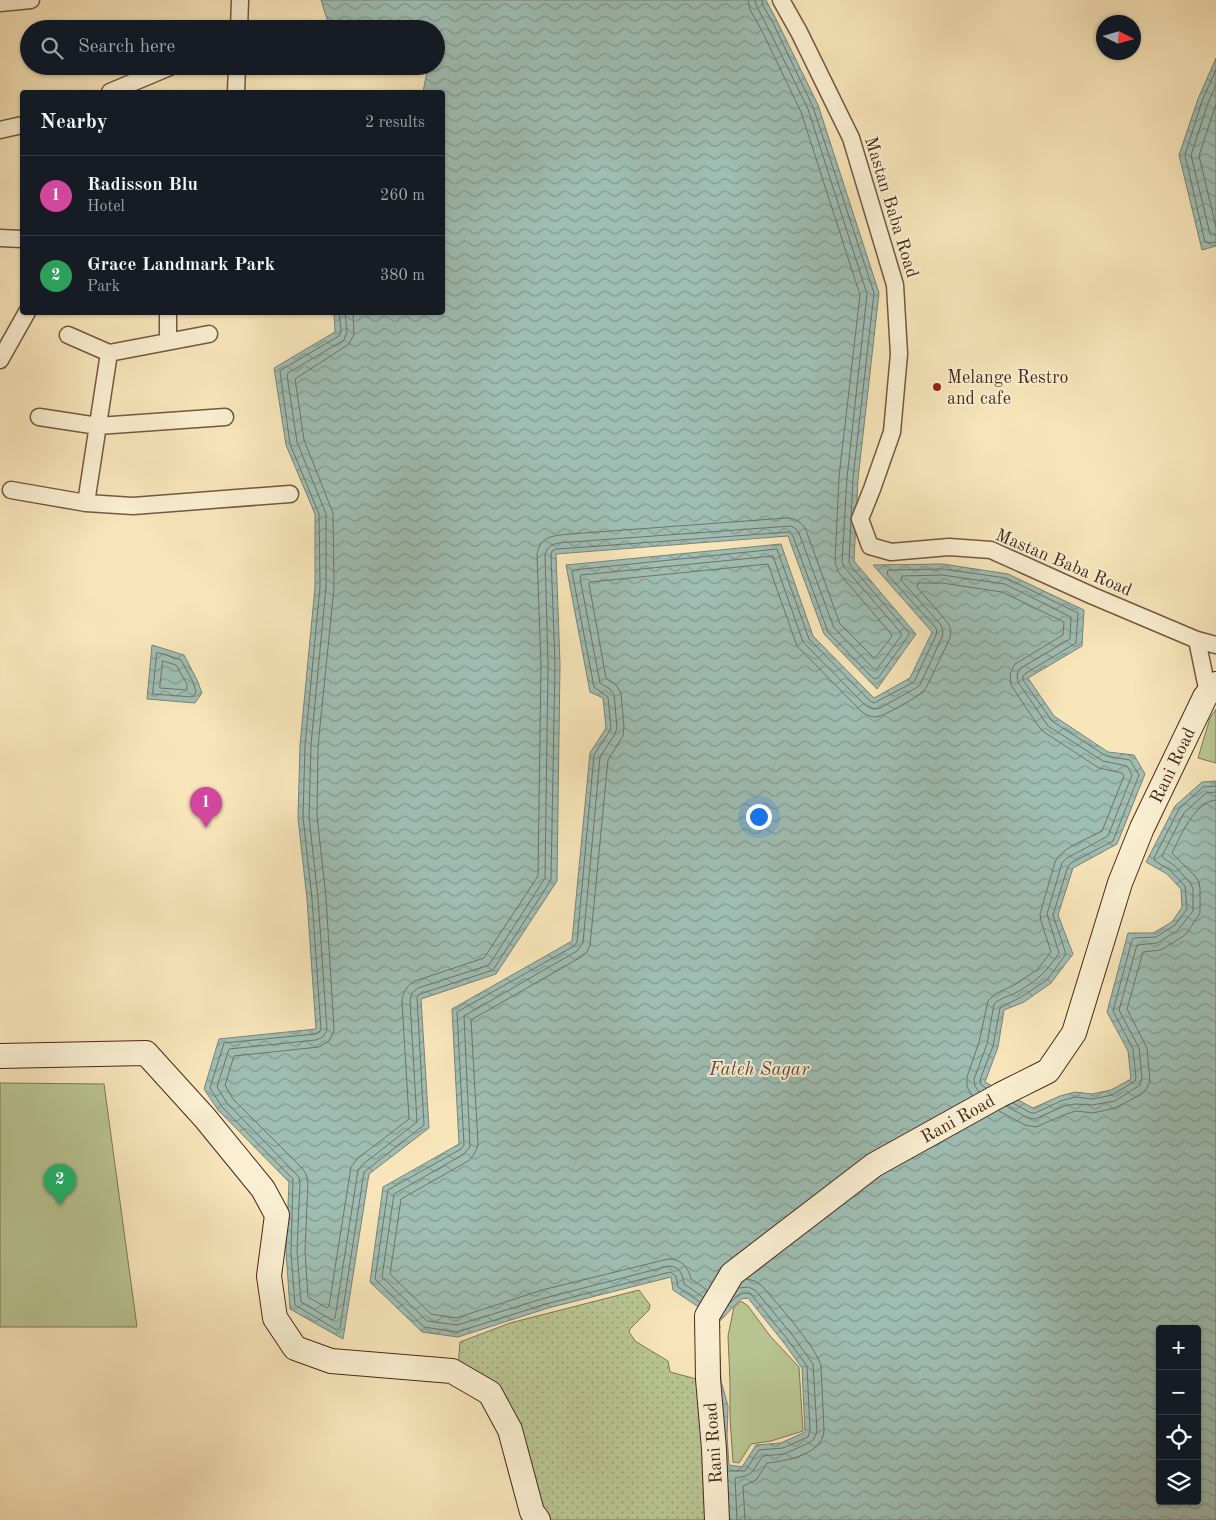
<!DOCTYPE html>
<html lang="en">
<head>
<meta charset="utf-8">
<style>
  :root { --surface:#171b24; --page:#20242c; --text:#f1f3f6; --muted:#9ea1a6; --line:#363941; --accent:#db2777 }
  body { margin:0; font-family:"Old Standard TT",serif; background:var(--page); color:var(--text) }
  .controls { position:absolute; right:15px; bottom:15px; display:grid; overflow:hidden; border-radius:5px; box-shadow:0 1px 4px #0004 }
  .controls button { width:45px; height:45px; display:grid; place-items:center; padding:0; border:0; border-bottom:1px solid var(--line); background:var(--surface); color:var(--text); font:25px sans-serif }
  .compass { position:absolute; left:1096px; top:15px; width:45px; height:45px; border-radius:50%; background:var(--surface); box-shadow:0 1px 4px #0004; rotate:95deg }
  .you { position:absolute; left:758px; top:816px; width:18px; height:18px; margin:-12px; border:4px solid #fff; border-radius:50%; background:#1a73e8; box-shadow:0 0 0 8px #1a73e833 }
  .badge { display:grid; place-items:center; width:32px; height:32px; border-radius:50%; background:var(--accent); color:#fff; font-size:16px; font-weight:700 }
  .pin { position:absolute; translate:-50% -41px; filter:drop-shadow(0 1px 2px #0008) }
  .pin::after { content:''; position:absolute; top:26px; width:18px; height:15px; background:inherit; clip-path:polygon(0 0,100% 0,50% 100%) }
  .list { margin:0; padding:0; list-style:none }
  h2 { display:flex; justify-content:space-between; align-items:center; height:65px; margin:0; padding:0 20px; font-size:21px }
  h2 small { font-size:16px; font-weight:400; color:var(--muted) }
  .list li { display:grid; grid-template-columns:32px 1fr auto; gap:15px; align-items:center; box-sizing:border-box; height:80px; padding:0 20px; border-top:1px solid var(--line) }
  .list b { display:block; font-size:19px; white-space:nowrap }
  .list p { margin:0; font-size:16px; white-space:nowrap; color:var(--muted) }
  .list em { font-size:16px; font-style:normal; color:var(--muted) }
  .icon { flex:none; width:28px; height:28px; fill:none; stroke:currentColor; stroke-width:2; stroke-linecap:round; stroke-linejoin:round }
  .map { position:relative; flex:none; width:1216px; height:1520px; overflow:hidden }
  .search { position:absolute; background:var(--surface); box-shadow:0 1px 4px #0004; left:20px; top:20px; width:425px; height:55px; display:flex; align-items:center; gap:12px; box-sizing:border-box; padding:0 18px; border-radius:28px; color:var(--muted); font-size:19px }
  .panel { position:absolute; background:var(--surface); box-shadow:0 1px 4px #0004; left:20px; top:90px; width:425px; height:225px; border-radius:5px }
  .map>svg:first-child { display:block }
</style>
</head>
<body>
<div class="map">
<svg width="1216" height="1520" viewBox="0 0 1216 1520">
  <defs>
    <pattern id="grass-dots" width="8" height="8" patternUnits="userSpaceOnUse" patternTransform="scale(1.25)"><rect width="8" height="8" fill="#b9c693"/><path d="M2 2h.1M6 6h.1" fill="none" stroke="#98a177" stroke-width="1.8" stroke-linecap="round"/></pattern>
    <pattern id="water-waves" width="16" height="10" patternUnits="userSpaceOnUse" patternTransform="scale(1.25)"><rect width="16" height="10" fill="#9ebeb4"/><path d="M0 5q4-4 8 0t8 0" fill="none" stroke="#839a92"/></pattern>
  </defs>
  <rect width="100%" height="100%" fill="#f8e6ba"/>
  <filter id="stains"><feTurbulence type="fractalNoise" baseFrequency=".004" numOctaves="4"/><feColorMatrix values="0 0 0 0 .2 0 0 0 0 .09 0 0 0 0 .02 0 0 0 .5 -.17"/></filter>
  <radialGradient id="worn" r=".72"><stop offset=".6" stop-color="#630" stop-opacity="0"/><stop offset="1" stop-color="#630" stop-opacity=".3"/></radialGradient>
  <path fill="url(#grass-dots)" stroke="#807657" d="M639 1290 650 1305 649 1310 630 1329 629 1332 635 1341 668 1361 670 1372 704 1381 710 1520H545L518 1435 458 1368 460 1342 510 1323Z"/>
  <path fill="#b9c693" stroke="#807657" d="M1216 709V763L1198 758 1210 718Z
    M0 1083 104 1084 137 1327H0Z
    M741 1301 748 1306 771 1337 799 1367 803 1431 771 1441 751 1444 739 1463 733 1462 730 1418V1382L728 1336 734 1307Z"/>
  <path fill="url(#water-waves)" stroke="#7c8277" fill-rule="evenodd" d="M321 0H766L777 21 818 105 879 293 858 479 854 561 916 634 877 689 824 634 788 536 556 554 560 664 557 881 496 974 421 999 429 1128 369 1174 343 1339 290 1309 286 1252 289 1182 218 1110 204 1089 219 1039 316 1029 307 899 298 818 300 745 315 587V514L286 445 274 368 335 332 334 313 442 312V92H423L428 66H436V29H330Z
    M1216 58V246L1202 250 1179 155 1198 99Z
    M781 544 813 636 874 698 910 678 932 632 873 565 943 564 1008 574 1084 610 1082 646 1028 678 1054 716 1108 752 1134 755 1145 774 1117 844 1073 868 1058 915 1073 954 1051 983 1024 1002 1004 1010 998 1047 985 1082 1033 1108 1060 1096 1075 1092 1092 1094 1111 1090 1131 1079 1128 1051 1107 1012 1128 933H1153L1172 922 1182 907 1181 889 1167 874 1146 862 1175 806 1202 782 1216 781V1520H726L715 1318 673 1290 671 1277 548 1308 458 1337 422 1332 370 1282 383 1187 459 1144 452 1009 572 941 590 753 606 728 603 698 590 692 566 565ZM748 1298 784 1343 802 1368 805 1432 781 1443 756 1445 742 1467 729 1465 727 1436 728 1406 721 1381 720 1357 717 1336 720 1327 718 1323 741 1299ZM1160 1329H1197V1501H1160Z
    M152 645 184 655 197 680 202 693 195 703 147 699Z"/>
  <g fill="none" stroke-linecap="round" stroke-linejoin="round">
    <path stroke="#737268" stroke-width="1" d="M1216 70 1202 101 1185 155 1205 242 1208 243 1216 242
      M1216 85 1208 103 1191 155 1210 234 1212 235H1216
      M1216 104 1199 156 1216 227
      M339 312 341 332 339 336 281 370 280 372 290 444 319 514 320 587 305 745 303 817 312 899 321 1029 319 1032 315 1034 224 1043 210 1088 222 1107 293 1179 291 1252 295 1305 337 1330 340 1328 364 1172 424 1125 417 997 420 994 493 970 551 880 555 664 551 556 552 551 556 549 572 548 789 532 793 536 828 632 874 679 878 678 909 635V633L850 565 849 561 853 478 874 293 813 107 773 23 762 4V0
      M345 312 347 332 344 340 288 373 287 375 297 442 326 514V587L311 745 309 817 318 898 327 1030 323 1037 316 1040 229 1049 217 1087 227 1103 299 1177 300 1183 297 1251 301 1302 332 1320 335 1318 358 1170 362 1165 417 1122 410 1000 412 993 418 988 489 965 545 878 548 664 545 555C548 542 559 543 571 542L791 526 796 529 799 533 834 628 874 669H877L901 636V633L845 568 842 562 847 478 867 294 808 109 767 26 757 7 755 0
      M353 312 354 334 349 344 295 379 304 440 333 513 334 588 318 746 317 816 326 897 334 1031 329 1041 319 1047 234 1056 225 1085 233 1099 302 1168 306 1174 308 1182 305 1251 308 1297 327 1308 329 1306 351 1167 357 1159 409 1119 402 1001C403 992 407 985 415 981L484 958 538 876 541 664 537 555C540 535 554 536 570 534L786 518C795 518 802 522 806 530L840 624 874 658 876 657 892 636 891 634 839 573 835 563 839 477 860 295 801 112 761 29 750 10 748 0
      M157 653H160L181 660 193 682 196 692 193 697 153 694Z
      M163 661 176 665 187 684V690L160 688Z
      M1013 1103 1031 1113H1035L1061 1101 1075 1097 1092 1099 1112 1095 1135 1081 1136 1078 1133 1049 1113 1011 1132 940 1134 938 1156 937 1175 925 1187 909 1185 886 1170 870 1155 861 1154 858 1179 809 1203 787 1216 786
      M1006 1106 1028 1118 1035 1119 1064 1106 1075 1104 1092 1105 1115 1101 1140 1085 1142 1077 1139 1048 1119 1010 1137 945 1157 943 1177 931 1193 911V889L1191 884 1175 866 1163 858 1162 856 1184 813 1206 793 1216 792
      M999 1111 1025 1125 1036 1127 1066 1114 1076 1111 1093 1113 1115 1108 1142 1094 1147 1088 1150 1081 1147 1048 1127 1009 1143 952 1161 950 1182 937 1187 933 1200 913V889L1199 882 1195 876 1172 853C1180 837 1195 801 1216 800
      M707 1290 691 1279C688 1267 682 1259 668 1259L542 1290 456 1318 431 1314 390 1274 401 1199 468 1161C474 1156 477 1150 478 1143L471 1020 581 957 587 952 590 945 608 760 623 736 624 727 621 693 616 685 606 678 589 584 590 582 768 564 797 646 861 711C866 715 870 717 876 717 885 716 915 698 923 692L927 686 950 638 951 630 948 623 917 587 918 583H942L1002 592 1064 622 1063 635 1015 664 1010 674 1011 685 1039 727 1044 732 1099 768 1122 773 1124 776 1102 831C1088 839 1062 847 1055 862L1040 914 1041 921 1051 952 1037 970 1014 985 995 994 988 1001 979 1042 967 1077V1087L972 1095
      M703 1297 684 1284C682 1274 681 1267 669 1266L545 1298 457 1325 427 1321 382 1277 394 1194 464 1154 470 1147 464 1016 577 951 583 943 600 757 615 734 617 728 614 694 610 689 600 683 580 578 581 575 773 556 803 642 866 706 873 709 880 708 916 688 920 685 942 637 943 631 941 625 901 580 902 576 942 575 1005 584 1071 617 1070 639 1021 668 1017 674 1018 682 1048 726 1103 761 1127 766 1132 775 1108 836 1067 858 1062 863 1047 914 1059 953C1047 971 1038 980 1019 991 1011 996 1001 997 994 1004L987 1044 974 1079 975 1086 979 1092
      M700 1302 678 1287 676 1276 670 1272 546 1304 457 1332 424 1327 375 1279 388 1190 461 1149 464 1145 457 1012 574 946 577 942 594 755 611 729 608 697 594 687 572 572 573 570 777 549 809 639 870 701 874 703 914 682 937 633 936 628 887 574 888 570 943 569 1006 578 1078 613 1076 643 1026 673 1023 676V680L1052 721 1106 756 1130 760 1139 775 1113 841 1071 863 1068 866 1053 915 1066 954 1047 980 1021 997 1000 1008 993 1046 980 1080 981 1085 986 1088
      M728 1471H745L759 1450 783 1448 808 1437 810 1431 807 1366 788 1340 751 1294C742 1291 736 1297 730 1303
      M737 1520 735 1478C756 1475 751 1471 763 1456L784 1454 809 1443 814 1439 817 1431 813 1364 793 1336 756 1291 749 1287 739 1288
      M745 1520 743 1486 756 1480 767 1463C786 1461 822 1455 824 1431L821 1366C817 1348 776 1302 762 1286L755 1281 747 1279"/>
    <g stroke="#745743" stroke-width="19">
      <path id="street" d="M781 0 799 32 851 138 895 285 899 354 892 432 872 489 860 519 870 546 891 552 949 547 991 550 1093 596 1197 640 1216 645
        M0 3 31 0
        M239 29 240 0
        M110 92 172 66
        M236 92 237 66
        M0 130 22 125
        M0 238 22 239
        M168 312V341
        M68 335 109 353
        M0 360 27 312
        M39 417 98 426 225 417
        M11 490 86 503 133 506 290 494
        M86 503 109 353 209 334
        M1197 640 1208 693"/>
    </g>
    <g stroke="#48271b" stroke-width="26">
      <g id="secondary">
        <path d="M0 1056 146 1053 205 1118 263 1189 277 1215 269 1276 275 1318 295 1348 331 1361 452 1371 490 1393 510 1430 532 1512 538 1520"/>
        <path id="s1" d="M717 1520 714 1449 708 1379 707 1316 732 1274 874 1165 1000 1095 1048 1071 1074 1033 1120 883 1142 828 1205 697 1216 684"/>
      </g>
    </g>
    <use href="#street" stroke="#faefd2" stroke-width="16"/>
    <use href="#secondary" stroke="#faefd2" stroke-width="24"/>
  </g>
  <circle fill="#8f2418" stroke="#faefd2" stroke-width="2" cx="937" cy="387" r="5"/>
  <g text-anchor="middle" stroke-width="4" stroke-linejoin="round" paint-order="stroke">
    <g font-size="18" fill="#48271b" stroke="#faefd2">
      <text transform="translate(892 207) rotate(73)" y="6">Mastan Baba Road</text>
      <text transform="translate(1064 562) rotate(23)" y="6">Mastan Baba Road</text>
      <text dy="6" stroke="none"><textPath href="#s1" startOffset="962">Rani Road</textPath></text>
      <text dy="6" stroke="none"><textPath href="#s1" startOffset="528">Rani Road</textPath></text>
      <text transform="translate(713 1443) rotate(-94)" y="6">Rani Road</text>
    </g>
    <g font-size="18" fill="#48271b" stroke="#faefd2" text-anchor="start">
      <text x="947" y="383">Melange Restro<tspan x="947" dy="21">and cafe</tspan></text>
    </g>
    <g font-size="19" font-style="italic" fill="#5e4d41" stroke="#faefd2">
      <text x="759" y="1075">Fateh Sagar</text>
    </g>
  </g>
  <rect width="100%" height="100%" filter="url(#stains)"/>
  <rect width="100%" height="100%" fill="url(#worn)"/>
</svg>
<div class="controls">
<button>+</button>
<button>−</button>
<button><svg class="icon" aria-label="locate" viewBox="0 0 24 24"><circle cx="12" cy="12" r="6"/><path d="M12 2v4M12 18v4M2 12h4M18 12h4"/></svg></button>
<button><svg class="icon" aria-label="layers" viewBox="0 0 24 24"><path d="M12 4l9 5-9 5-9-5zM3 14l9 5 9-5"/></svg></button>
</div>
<svg class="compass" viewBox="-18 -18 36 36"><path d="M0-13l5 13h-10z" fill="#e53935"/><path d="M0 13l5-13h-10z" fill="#9ea1a6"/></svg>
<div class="you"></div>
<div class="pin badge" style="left:206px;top:828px;background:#d1479c">1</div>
<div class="pin badge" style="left:60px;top:1205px;background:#2e9e5b">2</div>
<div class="search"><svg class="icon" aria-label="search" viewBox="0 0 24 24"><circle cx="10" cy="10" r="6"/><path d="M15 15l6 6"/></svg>Search here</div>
<section class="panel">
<h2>Nearby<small>2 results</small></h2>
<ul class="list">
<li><span class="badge" style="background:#d1479c">1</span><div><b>Radisson Blu</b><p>Hotel</p></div><em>260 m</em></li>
<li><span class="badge" style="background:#2e9e5b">2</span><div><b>Grace Landmark Park</b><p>Park</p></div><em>380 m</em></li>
</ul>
</section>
</div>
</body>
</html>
